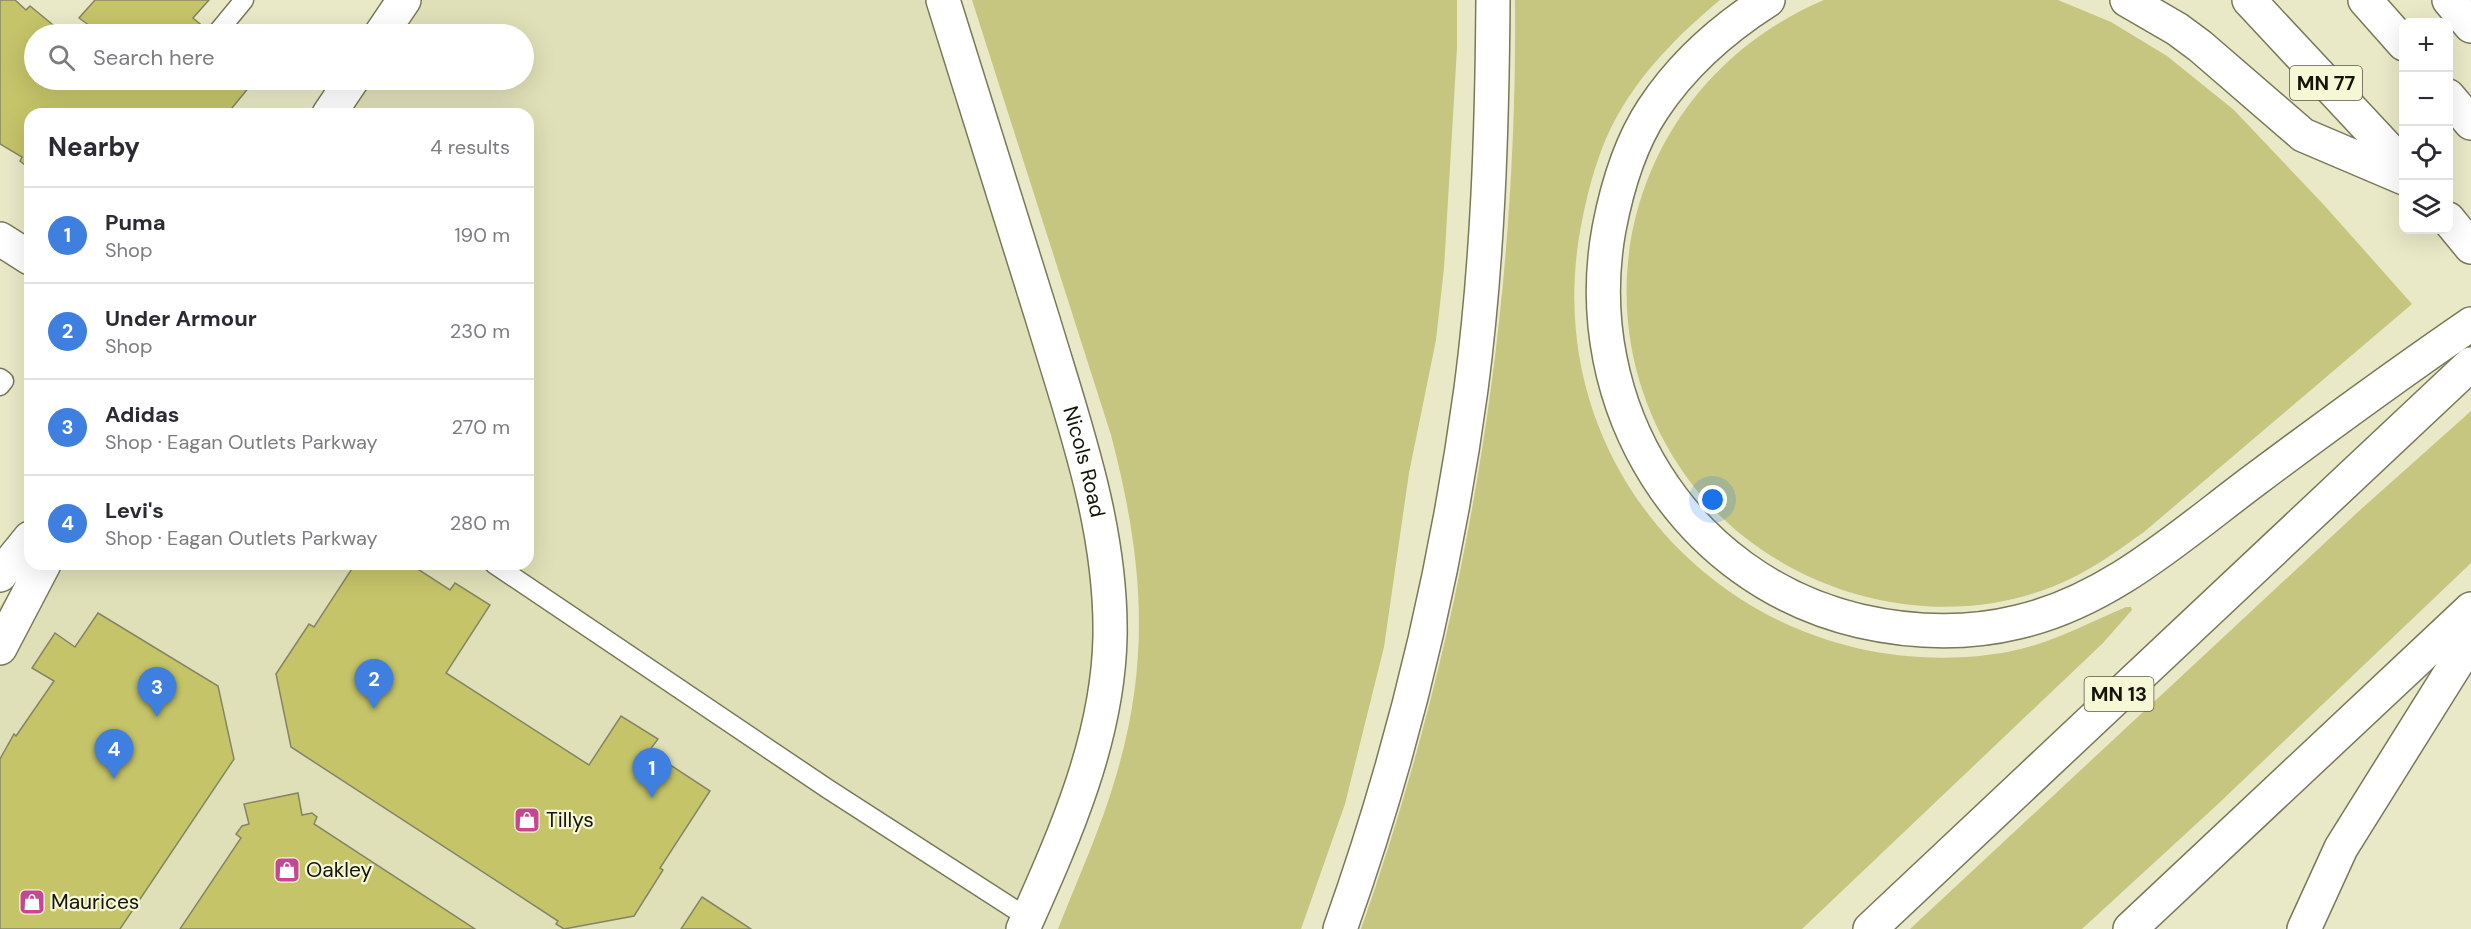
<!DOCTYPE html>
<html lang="en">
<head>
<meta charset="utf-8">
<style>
  :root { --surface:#fff; --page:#f2f2f3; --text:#2b2b33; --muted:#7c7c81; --line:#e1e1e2; --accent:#c54793 }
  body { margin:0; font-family:"DM Sans",sans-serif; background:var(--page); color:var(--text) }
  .controls { position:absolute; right:18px; top:18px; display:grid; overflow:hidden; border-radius:12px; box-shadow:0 6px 24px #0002 }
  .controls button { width:54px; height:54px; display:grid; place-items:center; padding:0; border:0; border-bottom:2px solid var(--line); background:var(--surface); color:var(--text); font:30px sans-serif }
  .you { position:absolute; left:1713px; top:500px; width:21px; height:21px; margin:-15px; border:4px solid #fff; border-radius:50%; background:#1a73e8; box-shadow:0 0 0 9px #1a73e833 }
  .badge { display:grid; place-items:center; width:39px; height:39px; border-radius:50%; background:var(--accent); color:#fff; font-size:20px; font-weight:700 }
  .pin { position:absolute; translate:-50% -50px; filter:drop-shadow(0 2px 3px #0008) }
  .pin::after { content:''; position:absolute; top:32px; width:21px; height:18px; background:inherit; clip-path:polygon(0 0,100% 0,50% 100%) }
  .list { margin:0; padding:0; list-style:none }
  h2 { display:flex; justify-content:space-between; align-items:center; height:78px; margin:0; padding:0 24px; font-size:26px }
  h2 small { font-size:20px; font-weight:400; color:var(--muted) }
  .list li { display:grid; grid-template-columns:39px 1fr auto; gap:18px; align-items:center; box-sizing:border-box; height:96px; padding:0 24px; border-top:2px solid var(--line) }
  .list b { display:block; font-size:22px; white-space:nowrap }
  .list p { margin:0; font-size:20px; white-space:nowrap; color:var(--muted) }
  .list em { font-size:20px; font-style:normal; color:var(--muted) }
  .icon { flex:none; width:33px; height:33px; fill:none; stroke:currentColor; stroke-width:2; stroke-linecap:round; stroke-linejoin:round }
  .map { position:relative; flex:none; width:2471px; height:929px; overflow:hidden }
  .search { position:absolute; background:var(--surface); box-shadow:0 6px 24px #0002; left:24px; top:24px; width:510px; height:66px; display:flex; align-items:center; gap:15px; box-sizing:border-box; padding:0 21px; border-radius:33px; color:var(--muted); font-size:22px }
  .panel { position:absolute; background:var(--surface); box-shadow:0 6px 24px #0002; left:24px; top:108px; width:510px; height:462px; border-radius:18px }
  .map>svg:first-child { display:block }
</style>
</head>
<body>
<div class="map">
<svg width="2471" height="929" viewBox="0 0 2471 929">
  <rect width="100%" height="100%" fill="#e9e9c8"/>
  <path fill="#dfe0b7" d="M404 0H943L1089 472 1110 638 1023 929H0V606L30 562V564H528V114H329L352 80H524V34H381Z"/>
  <path fill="#c6c680" d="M972 0H1457V48L1444 268 1436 340 1409 473 1384 647 1345 804 1301 929H1058C1078 878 1101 828 1116 776 1152 656 1142 554 1111 435Z
    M1515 0H1720C1683 31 1649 64 1623 106 1601 141 1590 182 1582 221 1532 467 1733 679 1979 656 2041 650 2072 630 2126 607H2131L2132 610 2103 643 1802 929H1361C1466 631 1518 316 1515 0Z
    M1824 0H2058L2111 22 2167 56 2234 110 2324 205 2412 304 2144 532C2120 549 2097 566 2070 579 1934 644 1760 590 1679 466 1569 297 1639 78 1824 0Z
    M2471 411V563L2218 804 2082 929H1910L2359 511Z"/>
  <path fill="#c5c469" stroke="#858566" stroke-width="1.5" d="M0 0H15L26 10 30 6 64 34H34V80H255L227 114H30V169L20 161 22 157 0 144Z
    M95 0H209L193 18 212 34H101L79 18Z
    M355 564H410L450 590 455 583 490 605 446 673 589 765 621 716 658 739 649 751 710 791 660 868 663 870 634 916 564 929 556 924 558 921 291 747 276 674 309 624 314 627Z
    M98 613 218 686 234 759 120 929H0V759L14 734 16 736 54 681 32 668 55 633 75 647Z
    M298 793 302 815 312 813 317 817 314 824 475 929H180L241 838 236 834 242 826 249 824 244 804Z
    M702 897 751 929H681Z"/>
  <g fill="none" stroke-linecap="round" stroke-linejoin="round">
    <g stroke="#78785a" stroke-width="21">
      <path id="service" d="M216 34 244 0
        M0 378 4 381 0 386
        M494 564 828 789 1028 918"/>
    </g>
    <g stroke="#78785a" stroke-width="36">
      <path id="minor" d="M381 34 404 0
        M329 114 352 80
        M0 239 30 258
        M0 575 30 538
        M0 648 44 564"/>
    </g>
    <g stroke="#78785a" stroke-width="36">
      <g id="tertiary">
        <path id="s1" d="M943 0C977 106 1010 213 1043 320 1074 423 1112 528 1110 637 1108 740 1064 837 1023 929"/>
      </g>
    </g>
    <g stroke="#78785a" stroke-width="36">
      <path id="trunk" d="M1870 929 2471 364
        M2130 929 2471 609"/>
    </g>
    <g stroke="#78785a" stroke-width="36">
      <path id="motorway" d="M1768 0C1724 28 1682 65 1653 109 1629 145 1617 187 1609 229 1577 405 1684 580 1860 621 1913 633 1965 635 2018 622 2110 601 2182 534 2256 479 2327 426 2398 374 2471 324
        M2127 0 2177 29 2200 46 2303 135 2404 178
        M2249 0 2404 166
        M2365 0 2404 44
        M2449 0 2471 26
        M2448 96 2471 123
        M2448 219 2471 247
        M1340 929C1402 756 1446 572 1471 389 1488 260 1492 130 1493 0
        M2304 929 2341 848 2471 640"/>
    </g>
    <use href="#service" stroke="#fff" stroke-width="18"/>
    <use href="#minor" stroke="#fff" stroke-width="33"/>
    <use href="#tertiary" stroke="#fff" stroke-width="33"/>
    <use href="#trunk" stroke="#fff" stroke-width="33"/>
    <use href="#motorway" stroke="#fff" stroke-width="33"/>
  </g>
  <defs>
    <g id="shop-square" transform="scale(1.35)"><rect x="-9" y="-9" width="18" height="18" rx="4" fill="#c54793" stroke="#f6f7d5"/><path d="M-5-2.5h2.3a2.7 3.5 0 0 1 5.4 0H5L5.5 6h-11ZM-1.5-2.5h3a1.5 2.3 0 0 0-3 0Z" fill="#fff"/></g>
  </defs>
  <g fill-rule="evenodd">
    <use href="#shop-square" x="527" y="820"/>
    <use href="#shop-square" x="287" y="870"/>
    <use href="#shop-square" x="32" y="902"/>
  </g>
  <g text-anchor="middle" stroke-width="4.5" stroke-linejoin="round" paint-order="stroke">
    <g fill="#f6f7d5" stroke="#585846" stroke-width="1.5">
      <rect x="2290" y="66" width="72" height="34" rx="4.5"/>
      <rect x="2084.5" y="677" width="69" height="34" rx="4.5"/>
    </g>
    <g font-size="20" font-weight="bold" fill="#141409">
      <text x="2326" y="90">MN 77</text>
      <text x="2119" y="701">MN 13</text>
    </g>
    <g font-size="21" fill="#141409" stroke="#f6f7d5">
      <text dy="7" stroke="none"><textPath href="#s1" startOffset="483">Nicols Road</textPath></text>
    </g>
    <g font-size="21" fill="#141409" stroke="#f6f7d5" text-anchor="start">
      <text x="546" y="827">Tillys</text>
      <text x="306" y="877">Oakley</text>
      <text x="51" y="909">Maurices</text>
    </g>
  </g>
</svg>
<div class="controls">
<button>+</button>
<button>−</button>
<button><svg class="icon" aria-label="locate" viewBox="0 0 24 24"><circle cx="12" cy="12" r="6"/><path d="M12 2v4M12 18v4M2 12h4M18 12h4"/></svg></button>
<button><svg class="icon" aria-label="layers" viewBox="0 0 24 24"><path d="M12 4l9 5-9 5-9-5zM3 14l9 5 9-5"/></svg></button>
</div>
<div class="you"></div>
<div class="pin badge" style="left:652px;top:798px;background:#3f7fe0">1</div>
<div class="pin badge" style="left:374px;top:709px;background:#3f7fe0">2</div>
<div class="pin badge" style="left:157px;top:717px;background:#3f7fe0">3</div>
<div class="pin badge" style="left:114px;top:779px;background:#3f7fe0">4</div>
<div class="search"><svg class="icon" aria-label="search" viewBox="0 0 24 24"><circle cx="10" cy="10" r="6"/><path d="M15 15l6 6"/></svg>Search here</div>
<section class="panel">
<h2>Nearby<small>4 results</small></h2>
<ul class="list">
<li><span class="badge" style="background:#3f7fe0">1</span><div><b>Puma</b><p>Shop</p></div><em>190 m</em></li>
<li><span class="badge" style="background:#3f7fe0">2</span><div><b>Under Armour</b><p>Shop</p></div><em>230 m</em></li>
<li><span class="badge" style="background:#3f7fe0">3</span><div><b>Adidas</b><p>Shop · Eagan Outlets Parkway</p></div><em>270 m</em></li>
<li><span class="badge" style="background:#3f7fe0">4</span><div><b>Levi's</b><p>Shop · Eagan Outlets Parkway</p></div><em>280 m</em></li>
</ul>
</section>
</div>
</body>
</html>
